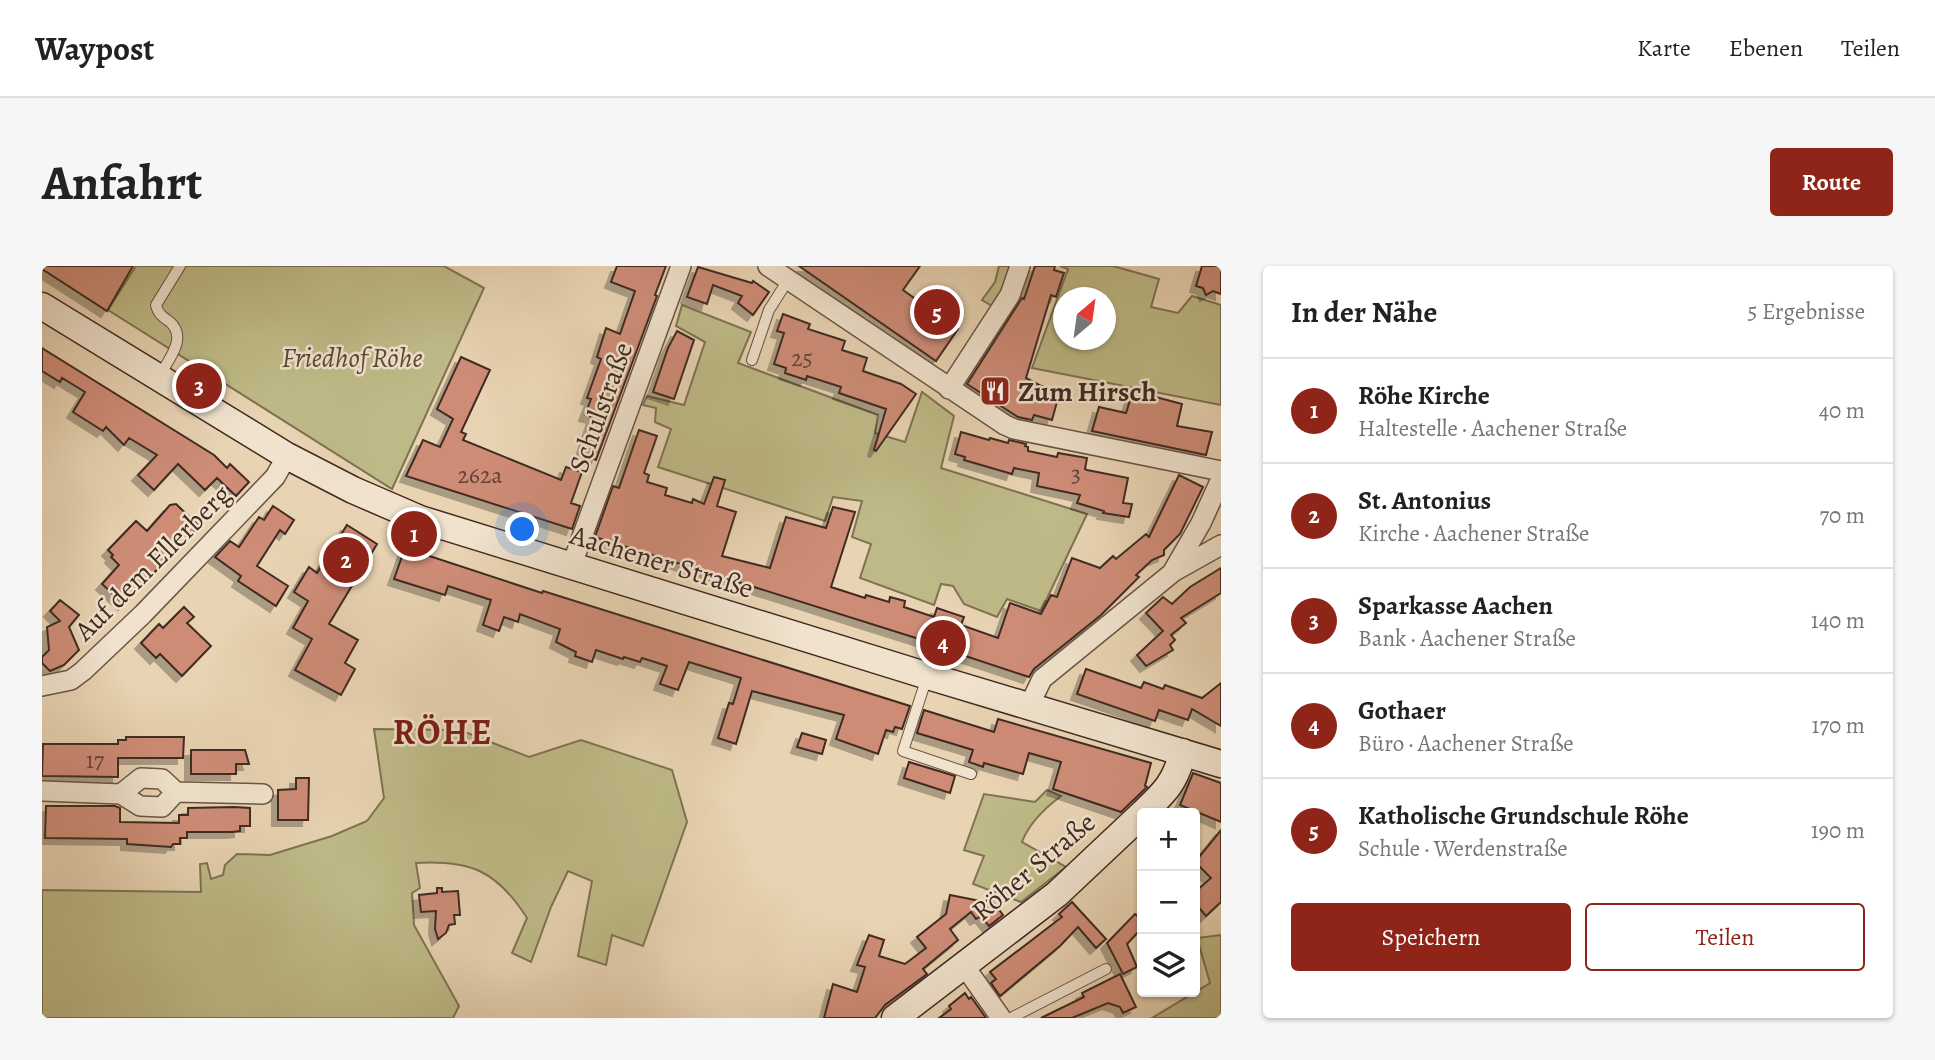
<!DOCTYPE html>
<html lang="de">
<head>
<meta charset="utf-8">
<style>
  :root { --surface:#fff; --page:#f6f6f6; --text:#222; --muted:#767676; --line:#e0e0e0; --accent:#8f2418 }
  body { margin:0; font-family:Alegreya,serif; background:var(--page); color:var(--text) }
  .controls { position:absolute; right:21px; bottom:21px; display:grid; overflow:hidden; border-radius:7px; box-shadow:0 2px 5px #0004 }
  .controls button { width:63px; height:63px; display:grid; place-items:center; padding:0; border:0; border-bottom:2px solid var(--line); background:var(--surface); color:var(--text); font:35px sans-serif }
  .compass { position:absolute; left:1011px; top:21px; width:63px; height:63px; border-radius:50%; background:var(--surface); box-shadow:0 2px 5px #0004; rotate:29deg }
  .you { position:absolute; left:481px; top:264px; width:24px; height:24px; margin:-18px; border:5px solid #fff; border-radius:50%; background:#1a73e8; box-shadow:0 0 0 10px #1a73e833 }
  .badge { display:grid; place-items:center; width:46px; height:46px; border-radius:50%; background:var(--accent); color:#fff; font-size:23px; font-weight:700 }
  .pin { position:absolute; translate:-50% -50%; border:4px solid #fff; box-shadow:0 2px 7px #0006 }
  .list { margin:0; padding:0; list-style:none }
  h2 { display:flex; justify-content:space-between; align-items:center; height:91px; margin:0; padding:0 28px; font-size:30px }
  h2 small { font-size:23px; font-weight:400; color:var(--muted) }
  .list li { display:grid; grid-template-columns:46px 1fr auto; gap:21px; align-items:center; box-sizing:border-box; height:105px; padding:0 28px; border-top:2px solid var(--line) }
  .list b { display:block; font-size:26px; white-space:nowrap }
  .list p { margin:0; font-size:23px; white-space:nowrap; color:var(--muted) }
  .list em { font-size:23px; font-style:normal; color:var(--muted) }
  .actions { display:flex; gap:14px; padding:21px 28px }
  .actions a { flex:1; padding:16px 0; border:2px solid var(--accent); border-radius:7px; text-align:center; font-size:24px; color:var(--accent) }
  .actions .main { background:var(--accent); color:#fff }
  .icon { flex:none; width:38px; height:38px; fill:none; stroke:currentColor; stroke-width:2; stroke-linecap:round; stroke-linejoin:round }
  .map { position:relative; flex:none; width:1179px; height:752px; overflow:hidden; border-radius:7px }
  header { display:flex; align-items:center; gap:42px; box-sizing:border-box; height:98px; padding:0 35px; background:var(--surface); border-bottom:2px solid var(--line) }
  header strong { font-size:33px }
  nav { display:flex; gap:38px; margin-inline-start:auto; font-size:24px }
  .intro { display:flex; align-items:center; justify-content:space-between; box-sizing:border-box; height:168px; padding:0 42px }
  h1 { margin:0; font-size:49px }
  .button { padding:18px 32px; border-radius:7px; background:var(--accent); color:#fff; font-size:24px; font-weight:700 }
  main { display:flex; gap:42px; padding:0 42px }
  aside { flex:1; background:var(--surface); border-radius:7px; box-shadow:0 2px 5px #0004 }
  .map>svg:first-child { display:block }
</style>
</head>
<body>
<header>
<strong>Waypost</strong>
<nav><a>Karte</a><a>Ebenen</a><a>Teilen</a></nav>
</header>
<div class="intro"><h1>Anfahrt</h1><a class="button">Route</a></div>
<main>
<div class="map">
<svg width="1179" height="752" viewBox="0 0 1179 752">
  <defs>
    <filter id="shadow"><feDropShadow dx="-6" dy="6" stdDeviation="0" flood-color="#0004"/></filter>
  </defs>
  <rect width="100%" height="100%" fill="#e8d3b2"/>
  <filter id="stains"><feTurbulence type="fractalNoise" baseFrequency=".00286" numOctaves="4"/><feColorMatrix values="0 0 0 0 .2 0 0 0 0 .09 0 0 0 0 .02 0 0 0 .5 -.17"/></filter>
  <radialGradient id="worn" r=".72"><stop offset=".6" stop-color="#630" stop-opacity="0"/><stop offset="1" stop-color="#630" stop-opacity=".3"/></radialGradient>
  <path fill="#beba87" stroke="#7f7254" stroke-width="2" fill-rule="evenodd" d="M94 0H402L442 22 350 223 66 44Z
    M957 0H971L963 20 950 40 940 34 953 16Z
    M1018 0H1071L1117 13 1109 41 1136 47 1150 30 1179 39V139L990 102 1026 3ZM1022 32H1064V74H1022Z
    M640 39 709 66 696 97 836 149 833 167 863 176 880 126 912 150 899 202 1045 248 999 345 965 333 955 351 922 338 911 320 899 318 892 339 818 312 829 278 810 271 820 235 791 231 783 255 616 201 629 163 613 156 614 142 601 139 605 130 642 139 663 76 634 60Z
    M332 463 418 464 487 491 539 474 630 504 645 556 601 680 570 669 564 699 536 690 550 615 526 605 509 641 489 696 470 687 485 652C455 605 429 594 374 597L378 622 370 627 372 659 417 740 411 752H0V624L159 626 158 598 165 597 169 613 181 609 183 599 195 588 228 589 290 570 325 555 342 532Z
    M1005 524 1019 530C1003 542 987 557 980 576L1024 601 979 636 931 618 942 590 922 584 942 528 993 536Z
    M1179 669V752H1110L1168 717 1155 672Z"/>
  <path fill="#ce8c77" stroke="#402a22" stroke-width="2" filter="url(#shadow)" d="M0 0H91L65 45 0 3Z
    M575 0H624L613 29 615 30 554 194 539 188 551 151 543 149 549 133 545 132 559 93 555 91 564 62 578 68 593 25 569 16Z
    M757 0H878L861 24 916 63 894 95Z
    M993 0H1013L1012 4 1022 7 1014 31 1009 29 984 112 999 120 1018 125 1010 154 992 149 990 154 976 151 925 118 980 32 982 33Z
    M1160 0H1179V28L1171 25 1164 29 1161 22 1154 20Z
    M656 1 710 17 711 15 727 26 711 49 696 37 700 30 671 19 665 38 645 31Z
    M741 48 768 58 766 63 803 75 800 84 825 92 821 105 859 118 874 128 834 185 832 184 844 143 797 127 799 121 765 110 764 114 743 107 744 102 732 98 742 67 735 65Z
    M635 65 652 74 632 133 611 126 626 82Z
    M0 82 172 189 185 202 188 198 207 216 194 230 175 212 163 224 136 198 112 224 96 209 115 189 87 172 82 179 64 161 61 165 31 146 43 126 20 112 18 116 0 105Z
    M419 91 448 104 419 166 424 168 421 174 519 214 524 201 540 206 529 237 538 240 530 263 364 210 381 174 398 181 411 153 395 143Z
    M1091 125 1140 138 1135 160 1170 166 1164 189 1050 165 1057 141 1084 147Z
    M597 164 615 170 602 207 607 209 605 216 625 222 623 229 650 237 651 233 662 238 672 211 683 214 675 240 694 246 680 290 728 302 744 251 784 262 791 241 813 246 789 321 823 332 824 329 847 336 848 331 863 335 862 341 892 351 895 342 922 351 919 359 956 372 968 337 999 348 1009 329 1015 331 1030 292 1058 302 1071 290 1074 293 1104 268 1107 271 1137 209 1161 221 1138 268 1122 284V289L1110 294 1094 309 1097 311 1059 349 992 403 987 411 902 383 893 393V378L553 271 571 220 577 222Z
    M919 166 947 174 948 172 966 177 967 174 984 178 983 180 986 181V185L1015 191 1016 187 1045 192 1043 203 1045 204 1086 212 1081 237 1090 238 1087 251 1061 247 1062 245 1035 237 1038 229 995 220 997 207 972 202 970 208 922 194 923 191 913 188Z
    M134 238 157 260 82 338 60 318 77 299 69 291 71 289 66 284 94 255 105 265 128 239Z
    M231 240 252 254 243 268 238 264 215 300 246 320 234 340 196 315 199 310 173 291 188 275 197 281 217 251 222 254Z
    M305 259 335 278 287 358 316 374 303 397 313 403 299 429 253 404 270 373 251 362 266 335 252 326 267 301 275 307Z
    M363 282 500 327 501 325 868 440 860 463 853 461 851 466 844 464 836 488 794 473 802 449 710 425 694 478 676 472 687 437 691 438 699 412 647 396 636 424 618 418 625 400 600 392 598 396 582 391 581 393 554 384 550 396 533 390 534 386 514 376 518 363 478 348 476 356 462 351 457 365 441 359 449 334 406 320 403 329 352 313Z
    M1179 302V327L1139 352 1144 357 1129 369 1133 374 1128 379 1131 384 1104 400 1095 389 1121 365 1104 347 1121 331 1130 338 1148 321Z
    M18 334 37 349 27 361 37 384 22 399 8 405 0 397V391L7 384 5 361 18 355 8 345Z
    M142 341 152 351 145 357 169 380 140 410 118 388 114 392 99 377 117 358 121 362Z
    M1044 403 1099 422 1102 416 1121 423 1123 419 1160 432 1179 417V460L1150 443 1146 454 1117 444 1113 455 1035 428Z
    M882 444 952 466 956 453 1109 497 1103 520 1105 521 1079 546 1011 523 1019 496 987 487 981 508 942 497 941 501 927 496 931 484 875 467Z
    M760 467 784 474 780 488 755 481Z
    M84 471H142L141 492H76V511L0 510 1 478H76V474H84Z
    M149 484H203L207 498H194V508H149Z
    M867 496 913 510 908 527 862 512Z
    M1151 507 1179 517V556L1138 539Z
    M254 512H267L266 554H236V524L254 523Z
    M4 540H73L78 542V556L137 557V549H146V542L192 541 208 542V560H198V565L190 566H145V572H138V578H131L129 581 85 578V573L3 572Z
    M1179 564V636L1164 650 1153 637V626L1169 612 1153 596Z
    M395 622H400V626L416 625 418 649H412L413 658 407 659 404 667 396 673 393 663 394 645 379 646 377 629 395 627Z
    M908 629 943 636 948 632 961 649 947 660 939 650 934 653 929 646 908 663 916 674 881 703 885 708 843 739 833 752H782L791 718 815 726 823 701 815 699 827 669 842 674 837 690 863 698 884 682 875 671 904 648Z
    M1030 636 1064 673 1054 682 1036 661 1018 680 958 730 949 717 954 713 948 706 1020 651 1017 648Z
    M1093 648 1100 654V662L1085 678 1095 701 1081 708 1065 677Z
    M1078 708 1094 741 1081 747 1078 741 1066 737 1030 752H999L1042 731 1040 727Z
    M923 727 927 733 929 731 944 752H897L909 743 907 740Z"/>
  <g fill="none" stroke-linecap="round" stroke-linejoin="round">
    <g stroke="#6a5446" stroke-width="12">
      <path id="lane" d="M710 94 727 44 746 14
        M117 111C126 94 146 72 128 56 121 51 116 48 114 39L138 0
        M885 411 861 485 929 508
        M969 752 1064 703"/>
    </g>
    <g stroke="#6a5446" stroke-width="22">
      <path id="street" d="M726 0 963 159 972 163 1179 205
        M907 123 968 29 978 0
        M529 301 639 0
        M1131 306 1179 279
        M0 420 29 414 41 405 101 348 233 211 245 190
        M987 440 1000 413 1130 307 1159 257 1179 213
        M0 525 79 528 98 540 120 541 134 526 221 528
        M79 528 99 512 120 513 134 526
        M921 698 959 752"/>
    </g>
    <g stroke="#402a22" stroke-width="29">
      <path id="secondary" d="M0 40 245 190 311 224 378 253 886 410 1179 498
        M1101 547C1123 526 1133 517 1141 486
        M853 752 1015 628 1100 548"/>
    </g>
    <use href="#lane" stroke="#f0e2cd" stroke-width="10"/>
    <use href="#street" stroke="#f0e2cd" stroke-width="19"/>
    <use href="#secondary" stroke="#f0e2cd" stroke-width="26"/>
  </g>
  <defs>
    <g id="restaurant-square" transform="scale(1.575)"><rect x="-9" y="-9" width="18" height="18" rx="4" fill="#8f2418" stroke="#f0e2cd"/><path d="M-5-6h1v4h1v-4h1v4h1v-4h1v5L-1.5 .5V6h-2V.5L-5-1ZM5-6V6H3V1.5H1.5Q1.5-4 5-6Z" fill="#fff"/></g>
  </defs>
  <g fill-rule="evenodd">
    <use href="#restaurant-square" x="953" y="125"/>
  </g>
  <g text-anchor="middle" stroke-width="5" stroke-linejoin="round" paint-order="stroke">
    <g font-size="24" fill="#644237">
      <text x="760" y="100">25</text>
      <text x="1034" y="216">3</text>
      <text x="438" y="217">262a</text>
      <text x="53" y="502">17</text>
    </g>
    <g font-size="28" font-style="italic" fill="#594736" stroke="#f0e2cd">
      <text x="310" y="101">Friedhof Röhe</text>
    </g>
    <g font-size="28" font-weight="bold" fill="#402a22" stroke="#f0e2cd" text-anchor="start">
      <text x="976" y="135">Zum Hirsch</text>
    </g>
    <g font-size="28" fill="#402a22" stroke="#f0e2cd">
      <text transform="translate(558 141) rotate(-70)" y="10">Schulstraße</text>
      <text transform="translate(620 295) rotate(17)" y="10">Aachener Straße</text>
      <text transform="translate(110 296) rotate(-45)" y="10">Auf dem Ellerberg</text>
      <text transform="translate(991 600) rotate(-40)" y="10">Röher Straße</text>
    </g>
    <g font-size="35" font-weight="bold" letter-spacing="2" fill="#7a1f14" stroke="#f0e2cd">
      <text x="401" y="478">RÖHE</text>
    </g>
  </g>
  <rect width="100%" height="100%" filter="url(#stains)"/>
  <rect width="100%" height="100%" fill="url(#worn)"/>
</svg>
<div class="controls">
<button>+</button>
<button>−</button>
<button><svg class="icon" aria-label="layers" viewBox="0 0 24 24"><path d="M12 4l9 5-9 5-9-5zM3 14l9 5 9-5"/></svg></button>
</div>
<svg class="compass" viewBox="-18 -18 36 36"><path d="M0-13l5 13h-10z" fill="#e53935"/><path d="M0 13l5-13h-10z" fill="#767676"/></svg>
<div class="you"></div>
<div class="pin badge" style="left:372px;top:268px">1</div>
<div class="pin badge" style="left:304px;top:294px">2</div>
<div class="pin badge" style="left:157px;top:120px">3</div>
<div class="pin badge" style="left:901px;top:377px">4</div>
<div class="pin badge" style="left:895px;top:46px">5</div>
</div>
<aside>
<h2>In der Nähe<small>5 Ergebnisse</small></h2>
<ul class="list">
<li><span class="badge">1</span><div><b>Röhe Kirche</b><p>Haltestelle · Aachener Straße</p></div><em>40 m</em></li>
<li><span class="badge">2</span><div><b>St. Antonius</b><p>Kirche · Aachener Straße</p></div><em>70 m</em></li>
<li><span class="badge">3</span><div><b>Sparkasse Aachen</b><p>Bank · Aachener Straße</p></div><em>140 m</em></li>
<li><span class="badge">4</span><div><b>Gothaer</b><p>Büro · Aachener Straße</p></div><em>170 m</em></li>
<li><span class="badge">5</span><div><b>Katholische Grundschule Röhe</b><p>Schule · Werdenstraße</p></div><em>190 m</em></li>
</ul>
<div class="actions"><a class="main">Speichern</a><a>Teilen</a></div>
</aside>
</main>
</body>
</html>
